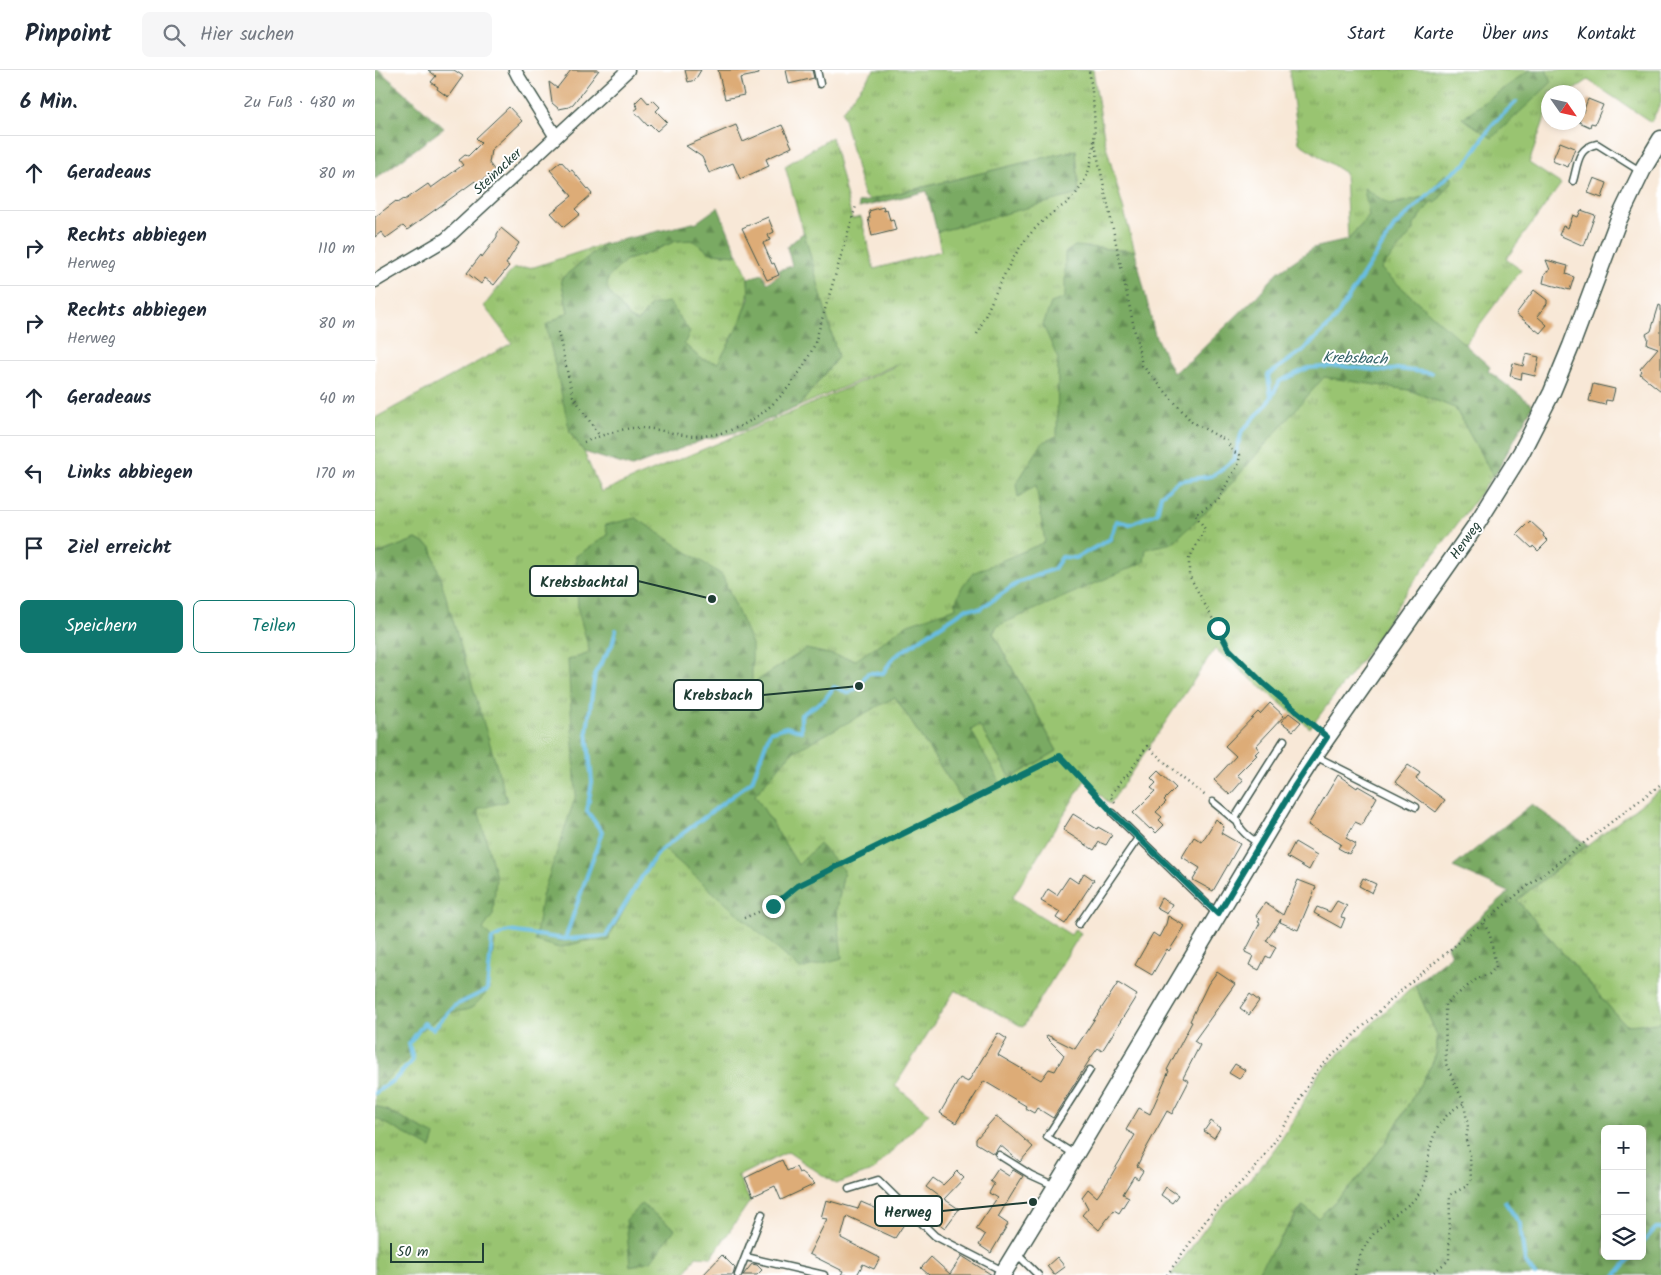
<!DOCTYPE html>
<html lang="de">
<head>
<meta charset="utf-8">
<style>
  :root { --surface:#fff; --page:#f6f6f7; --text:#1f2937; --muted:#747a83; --line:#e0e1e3; --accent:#0f766e }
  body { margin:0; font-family:Kalam,sans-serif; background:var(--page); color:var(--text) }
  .controls { position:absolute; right:15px; bottom:15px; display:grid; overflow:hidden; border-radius:8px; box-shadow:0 2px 8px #0003 }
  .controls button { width:45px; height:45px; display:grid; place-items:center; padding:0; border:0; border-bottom:1px solid var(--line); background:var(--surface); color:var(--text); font:25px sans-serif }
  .compass { position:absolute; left:1166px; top:15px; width:45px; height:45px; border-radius:50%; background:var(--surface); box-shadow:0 2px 8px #0003; rotate:124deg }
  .scale { position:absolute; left:15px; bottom:12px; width:94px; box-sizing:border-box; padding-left:5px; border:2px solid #1f3d34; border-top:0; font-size:14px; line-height:18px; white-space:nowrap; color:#1f3d34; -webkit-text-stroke:4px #fff; paint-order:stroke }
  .stop { position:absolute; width:15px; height:15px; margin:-11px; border:4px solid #0f766e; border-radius:50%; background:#fff }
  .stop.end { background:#0f766e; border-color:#fff; box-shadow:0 1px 5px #0008 }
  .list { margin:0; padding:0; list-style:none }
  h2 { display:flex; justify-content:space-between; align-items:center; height:65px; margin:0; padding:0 20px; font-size:21px }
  h2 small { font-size:16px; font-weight:400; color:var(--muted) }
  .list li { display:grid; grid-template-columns:32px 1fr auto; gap:15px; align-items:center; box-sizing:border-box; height:75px; padding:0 20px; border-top:1px solid var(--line) }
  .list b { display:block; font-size:19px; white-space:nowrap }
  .list p { margin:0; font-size:16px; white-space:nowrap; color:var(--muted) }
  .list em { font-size:16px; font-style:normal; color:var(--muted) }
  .actions { display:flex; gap:10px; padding:15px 20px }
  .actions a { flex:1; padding:11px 0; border:1px solid var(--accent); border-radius:8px; text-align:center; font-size:18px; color:var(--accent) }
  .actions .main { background:var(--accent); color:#fff }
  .icon { flex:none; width:28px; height:28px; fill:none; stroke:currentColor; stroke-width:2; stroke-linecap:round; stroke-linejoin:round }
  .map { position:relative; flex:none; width:1286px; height:1205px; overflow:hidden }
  header { display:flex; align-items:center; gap:30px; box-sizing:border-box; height:70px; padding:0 25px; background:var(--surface); border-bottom:1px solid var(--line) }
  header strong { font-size:24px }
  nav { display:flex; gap:28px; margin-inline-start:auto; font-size:18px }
  .search { width:350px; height:45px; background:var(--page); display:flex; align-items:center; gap:12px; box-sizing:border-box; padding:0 18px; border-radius:8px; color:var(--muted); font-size:19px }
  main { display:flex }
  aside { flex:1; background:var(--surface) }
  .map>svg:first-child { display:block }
</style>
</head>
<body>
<header>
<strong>Pinpoint</strong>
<div class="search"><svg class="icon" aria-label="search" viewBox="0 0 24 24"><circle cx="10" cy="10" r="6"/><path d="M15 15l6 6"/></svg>Hier suchen</div>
<nav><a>Start</a><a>Karte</a><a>Über uns</a><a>Kontakt</a></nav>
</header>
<main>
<aside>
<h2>6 Min.<small>Zu Fuß · 480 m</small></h2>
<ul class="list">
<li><svg class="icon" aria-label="ahead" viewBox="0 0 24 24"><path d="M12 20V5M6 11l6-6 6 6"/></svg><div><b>Geradeaus</b></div><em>80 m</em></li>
<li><svg class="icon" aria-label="right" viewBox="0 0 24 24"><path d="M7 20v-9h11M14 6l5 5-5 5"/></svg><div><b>Rechts abbiegen</b><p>Herweg</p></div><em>110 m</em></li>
<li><svg class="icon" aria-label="right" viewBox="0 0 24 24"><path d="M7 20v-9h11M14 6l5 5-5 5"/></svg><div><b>Rechts abbiegen</b><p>Herweg</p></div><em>80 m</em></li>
<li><svg class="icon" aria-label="ahead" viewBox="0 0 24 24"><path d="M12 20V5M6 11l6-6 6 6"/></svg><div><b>Geradeaus</b></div><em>40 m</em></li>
<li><svg class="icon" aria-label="left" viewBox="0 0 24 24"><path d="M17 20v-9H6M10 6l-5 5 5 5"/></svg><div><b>Links abbiegen</b></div><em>170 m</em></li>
<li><svg class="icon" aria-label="arrive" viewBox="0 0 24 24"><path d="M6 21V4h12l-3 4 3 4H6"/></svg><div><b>Ziel erreicht</b></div></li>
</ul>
<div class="actions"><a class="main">Speichern</a><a>Teilen</a></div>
</aside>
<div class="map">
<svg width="1286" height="1205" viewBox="0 0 1286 1205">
  <defs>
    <pattern id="grass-tufts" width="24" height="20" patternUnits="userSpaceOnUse" patternTransform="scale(1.25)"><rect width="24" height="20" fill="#99c471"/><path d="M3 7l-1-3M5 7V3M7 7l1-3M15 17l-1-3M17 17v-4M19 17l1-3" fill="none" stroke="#7ca05e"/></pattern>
    <pattern id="forest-firs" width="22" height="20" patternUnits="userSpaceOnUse" patternTransform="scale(1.25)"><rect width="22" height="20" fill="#7aaa63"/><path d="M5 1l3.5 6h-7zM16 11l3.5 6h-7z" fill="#638c52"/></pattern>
  </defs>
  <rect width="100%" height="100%" fill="#fff"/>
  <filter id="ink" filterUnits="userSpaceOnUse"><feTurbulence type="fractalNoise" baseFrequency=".02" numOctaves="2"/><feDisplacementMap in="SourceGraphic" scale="10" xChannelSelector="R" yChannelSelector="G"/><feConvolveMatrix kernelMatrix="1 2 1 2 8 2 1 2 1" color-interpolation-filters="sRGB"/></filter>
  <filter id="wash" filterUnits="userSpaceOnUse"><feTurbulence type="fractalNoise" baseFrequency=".0096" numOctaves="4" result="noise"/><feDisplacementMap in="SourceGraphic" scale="20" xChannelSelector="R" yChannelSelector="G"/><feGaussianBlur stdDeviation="1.12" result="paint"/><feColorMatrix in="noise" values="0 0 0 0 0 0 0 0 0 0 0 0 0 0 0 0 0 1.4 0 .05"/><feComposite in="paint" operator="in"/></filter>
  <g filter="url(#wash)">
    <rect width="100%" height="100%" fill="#f8e8d7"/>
    <path fill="url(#grass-tufts)" stroke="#5c8052" fill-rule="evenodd" d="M499 0H718L730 72 760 181 722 178 803 392 986 164 994 146 973 170 970 103 924 73 914 0H1286V33L1276 52 1213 10 1196 22H1174L1173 39 1154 93 1186 114 1131 189 1146 200 1090 274 1085 270 997 314 1034 320 1080 338 1118 406 1030 524 991 584 935 658 840 579 735 734 710 710 637 828 696 865 700 859 706 863 648 957 580 920 520 1016 554 1043 499 1100 461 1114 413 1082 363 1106 375 1131 337 1187 321 1186 309 1205H0V518L56 478 41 469 0 485V348L137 273 109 236 138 199 159 197 229 174 186 209 193 242 195 362 209 382 226 422 420 341 525 294 520 295 423 337 463 287 410 96 457 67 477 149 486 147 499 199 566 181 562 162 704 123 701 80 495 130 489 126 467 41ZM621 559 618 563 682 681 636 708 604 655 596 660 590 734 520 627ZM379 726 423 795 469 800 462 840 466 888ZM11 1040 59 1065 56 1077Z
      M317 170 336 183 363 185C367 193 372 202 373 210 377 240 357 268 343 294L326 289 309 274 276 235 263 252 255 248 231 219 233 208 251 190 268 185 301 171Z
      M1286 719V953L1250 955 1142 830Z
      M1040 914 1062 965V982L1057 994 1013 1069 983 1109 943 1148 927 1136 884 1200 890 1205H796L840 1145 884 1099 901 1077 917 1053 944 1003Z"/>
    <path fill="url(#forest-firs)" stroke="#4c744c" fill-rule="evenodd" d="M0 0H4L69 58 0 109Z
      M1155 0H1171L1177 12 1117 68 1087 48Z
      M701 80 704 124 562 162 552 121 484 138 483 133Z
      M1070 104 1079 109 1061 133 1057 131 1039 155V160L1006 199 1115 297 1113 301 1158 335 1119 407 1080 338 1034 320 949 307 835 438 797 473 771 479 769 492 622 556 618 563 682 681 636 708 604 655 596 660 626 714 590 734 520 627 416 683 380 725 423 795 444 774 469 800 462 840 467 888 425 899 288 778 265 811 232 871H210L184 878 160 871 167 826 201 725 193 590 215 583 203 540 201 486 233 465 230 455 261 448 347 505 377 574V614L431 579 481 590 533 554 581 538 580 533 587 517 598 503 670 472 661 415 643 427 641 414 668 372 682 366 683 289 668 255 676 233 690 228V183L700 176 760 181 780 265 798 303 817 289 882 226 903 202 938 178 973 170 994 146 989 118 1015 135 1052 126Z
      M343 137 363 185 336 183 317 170 301 171 268 185 251 190 233 208 232 219 255 248 263 252 276 235 294 232 315 262 309 274 326 289 343 293 364 255 374 229 373 208 388 204 392 213 405 205 404 200 417 196 412 177 429 162 463 287 423 337 367 361 331 369 257 397 209 382 195 362 171 255 193 242 186 209 229 174 322 152Z
      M41 469 56 477 132 731 103 739 121 807 118 845 108 859 120 872 110 925 98 937 92 940 70 943 34 970 36 986 0 1020V485Z
      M1157 734 1212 775 1142 830 1250 955 1286 953V1205H890L884 1200 928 1136 943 1148 983 1109 1013 1069 1057 994 1062 982V965L1040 914 1076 885 1072 876 1134 822 1078 797ZM1230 1059H1267V1186H1230Z
      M0 1035 60 1065 56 1078 0 1048Z
      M266 1134 300 1159 276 1191 255 1196 251 1150Z"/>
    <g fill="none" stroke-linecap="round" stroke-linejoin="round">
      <path stroke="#67bde3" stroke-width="4" d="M896 327 893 305 927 281 957 253 1019 157 1070 109 1091 93 1118 54 1141 32
        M190 869 227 762 212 741 217 712 212 661 220 603 237 575 241 560
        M0 1023 20 1009 38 990 34 974 49 953 58 959 79 936 112 920 117 869 134 861 190 869 231 866 274 795 286 780 377 711 395 662 411 657 426 661V645L450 629 459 617 474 623 484 616 493 603H508L519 587 592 538 605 539 644 512 679 499 687 487 701 488 735 469 741 451 755 454 782 443 786 425 803 411 837 406 859 390 867 361 892 334 905 311 933 298 964 296 1009 301 1022 299 1056 303
        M1130 1132 1145 1154 1150 1192 1160 1205
        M1267 1173 1281 1158H1286
        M1241 1205 1257 1186"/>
    </g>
    <g id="blocks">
      <path fill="#ddac77" d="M53 0H79L88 6 73 27 62 19 63 17 56 12 61 6Z
        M196 0H224L198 34 194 37 184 39 177 33 174 12 182 18Z
        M310 0H326L320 10 313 12Z
        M343 0H383L384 4 365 8 369 25 350 29Z
        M411 0H437L439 8 414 14Z
        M267 26 274 34 278 30 285 37 281 41 292 52 282 61 275 54 273 56 259 41 263 38 260 33Z
        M1213 29 1228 35 1220 54 1216 53 1215 57 1204 52Z
        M134 37 147 51 116 80 114 93 120 101 102 114 100 111 32 160 28 156 11 168 6 162 0 167V147L21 131 23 133 29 129 30 130 53 114 56 118 88 95 84 90 90 85 93 86 106 73 101 68Z
        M361 55 368 72 407 55 417 77 391 89 394 96 365 109 358 93 334 103 327 87 311 76Z
        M1185 72 1200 78 1193 97 1177 91Z
        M186 91 195 101 197 100 217 124 200 139 205 144 189 157 176 143 197 126 175 100Z
        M1219 108 1232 113 1227 128 1213 123Z
        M508 137 509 141 512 140 515 150 518 149 521 160 497 166 493 148H495L494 141Z
        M1206 140 1220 145 1209 176 1184 165 1188 156 1193 158 1198 145 1203 147Z
        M393 147 399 162 393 165 395 170 388 173 397 194 399 193 404 205 392 210 367 158Z
        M126 158 144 173 131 194 134 196 119 215 110 208 106 214 92 203 106 185 107 187 122 167V164Z
        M1171 190 1193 196 1191 204 1199 207 1195 220 1168 213 1170 203 1175 200Z
        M1159 220 1172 230V234L1162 246 1172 255 1165 263 1141 244Z
        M1284 235 1286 236V321L1265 304 1267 301 1265 299 1283 278 1272 274 1273 268 1271 264 1276 261Z
        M1151 284 1164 287 1160 306 1147 303 1146 309 1135 306 1138 293 1148 296Z
        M1218 314 1240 319 1237 331 1231 330 1230 335 1214 331Z
        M1155 451 1169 464 1168 466 1173 471 1163 481 1158 476 1157 478 1142 464Z
        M895 633 909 646 881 676 884 680 880 684 882 685 862 705 868 710 855 725 839 710 861 686 850 676 883 642 885 644Z
        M914 643 926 652 918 661 906 652Z
        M1033 695 1045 703 1041 709 1070 730 1061 742 1020 712Z
        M783 701 801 718 789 730 791 732 781 742 787 747 784 750 789 755 781 763 776 758 775 759 758 743 780 721 776 718 781 713 776 708Z
        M963 705 982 718 983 716 1002 727 987 755 980 752 971 768 981 774 974 784 963 778 966 774 933 755Z
        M698 744 722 759 723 757 737 765 731 775 724 772 719 780 688 760Z
        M841 749 849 757 846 763 865 774 838 821 818 810 825 798 807 787 819 767 827 772Z
        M920 772 942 785 934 800 912 787Z
        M709 803 719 810 690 854 681 848 685 842 666 831 673 819 682 825 694 807 703 813Z
        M988 808 1001 814 997 823 984 816Z
        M923 810 941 817 923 860 905 852 906 849 891 871 901 877 895 888 891 886 884 900 874 895 878 886 870 882 885 853 883 852 885 849 881 846 890 833 908 845Z
        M786 828 797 834 792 844 781 838Z
        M962 831 972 836 966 847 970 848 966 858 939 843 942 837 955 842Z
        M793 846 810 856 794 881 792 879 777 905 760 895 778 863 784 867 791 854Z
        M842 902 860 914 819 971 825 975 808 1008 814 1011 797 1044 792 1041 768 1084 762 1096 768 1101 763 1109 759 1106 748 1124 754 1127 744 1143 739 1140 724 1160 707 1145 713 1138 707 1127 713 1119 722 1127 733 1111 760 1065 751 1060 764 1038 775 1044 794 1001 792 1000 817 952 815 951 833 914Z
        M743 913 762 925 727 981 723 978 717 986 678 1048 662 1038 659 1043 650 1038 651 1036 609 1011 589 1043H587L581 1053 565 1043 585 1008 593 1012 623 963 632 969 623 985 666 1010 674 999 680 1001 689 985 671 967 672 965 700 979Z
        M875 924 884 931 874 945 865 938Z
        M860 994 870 1000 864 1009 854 1003Z
        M621 1046 638 1059 658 1077 645 1092 625 1075 619 1084 601 1073V1069Z
        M836 1051 845 1058 839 1068 829 1061Z
        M407 1090 412 1101 421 1097 424 1103 426 1102 440 1114 406 1130 400 1116 378 1126 370 1108Z
        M623 1099 634 1106 638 1100 648 1106 623 1147 633 1154 616 1183 604 1175 610 1165 601 1159 622 1128 614 1123 619 1114 615 1111Z
        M582 1101 589 1108 569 1129 584 1139 570 1158 554 1147 567 1129 551 1117 558 1108 568 1115Z
        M791 1117 803 1125 797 1133 786 1125Z
        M451 1130 483 1139 486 1132 514 1144 516 1142 531 1151 520 1168 472 1146 466 1168 505 1188 499 1199 488 1194 482 1205H466L468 1201 434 1184 452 1149 446 1148Z
        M347 1185 360 1198 358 1205H328Z
        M587 1186 617 1205H554L546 1198 556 1187 575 1204Z
        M682 1187 690 1197 679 1205 672 1196Z
        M377 1194 382 1195 387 1200 382 1205H368Z"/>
    </g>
  </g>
  <g filter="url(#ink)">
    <use href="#blocks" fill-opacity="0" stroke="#40574c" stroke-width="1"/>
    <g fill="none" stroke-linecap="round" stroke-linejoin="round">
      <g stroke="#40574c" stroke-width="9">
        <path id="service" d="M442 0 445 14
          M1198 111C1203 94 1202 78 1222 74L1265 101
          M940 686 1041 737
          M838 732 861 751
          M738 743 843 845
          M885 774C874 768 862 759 861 746L909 670
          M704 854 763 768
          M699 1084 672 1067 715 1000
          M624 1085 656 1105 680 1116
          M474 1119 503 1110 560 1166 628 1201
          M641 1183 663 1205
          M371 1187 449 1205
          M363 1205 387 1144"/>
      </g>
      <g stroke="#40574c" stroke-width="15">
        <path id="minor" d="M140 0 143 6 181 67
          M0 211 71 169 253 0"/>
      </g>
      <g stroke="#40574c" stroke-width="19">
        <path id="tertiary" d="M627 1205 700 1085 919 717 939 686 1101 455 1146 383 1177 322 1196 276 1243 151 1268 99 1286 69"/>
      </g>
      <path stroke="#40574c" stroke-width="2.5" stroke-dasharray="1 4" stroke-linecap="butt" d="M719 70 767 295 817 352 852 371 857 381 865 385 863 396 856 406 843 431 820 444 830 459 814 489V505L854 579 889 613 942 659
        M183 262 198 326 224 365
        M602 264C617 232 630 197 651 169 659 159 669 149 679 142 685 137 692 134 697 128 728 97 720 39 714 0
        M209 372C225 366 251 356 268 358 286 359 303 366 321 366 376 366 417 323 439 276L481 136
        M740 732 735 726 749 707 752 706 772 676 806 707 832 727
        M369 848 398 836 422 816 685 686 733 737
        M792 1205 837 1142 881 1097 897 1075 913 1051 941 1001 1031 916 1150 818 1286 714
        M980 1205C983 1178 1001 1158 1022 1143 1029 1138 1038 1132 1043 1125 1052 1111 1051 1104 1053 1089 1057 1063 1066 1045 1089 1033
        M1055 1205 1074 1190 1075 1125 1092 1116 1096 1110 1095 1085 1091 1070 1093 1057 1089 1033 1071 994 1070 934 1103 908 1114 904 1121 897 1115 865 1109 853"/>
      <use href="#service" stroke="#fff" stroke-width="6"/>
      <use href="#minor" stroke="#fff" stroke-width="12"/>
      <use href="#tertiary" stroke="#fff" stroke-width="16"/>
    </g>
  </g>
  <g fill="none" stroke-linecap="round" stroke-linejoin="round" filter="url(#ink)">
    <path stroke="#0f766e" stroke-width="6" d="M398 836 422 816 685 686 738 743 843 844 919 717 952 667 889 614 854 579 843 558"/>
  </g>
  <g text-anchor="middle" stroke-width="4" stroke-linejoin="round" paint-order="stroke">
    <g font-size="14" fill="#1f3d34" stroke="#fff">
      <text transform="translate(122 101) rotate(-43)" y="5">Steinacker</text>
      <text transform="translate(1090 470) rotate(-55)" y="5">Herweg</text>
    </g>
    <g font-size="15" font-style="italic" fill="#356369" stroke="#fff">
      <text transform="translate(980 288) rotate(2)" y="5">Krebsbach</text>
    </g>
  </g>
  <path fill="none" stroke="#1f3d34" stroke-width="2" d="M337 529L263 511M484 616L388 625M658 1132L567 1141"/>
  <g fill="#1f3d34" stroke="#fff" stroke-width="2">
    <circle cx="337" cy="529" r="5"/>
    <circle cx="484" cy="616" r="5"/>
    <circle cx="658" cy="1132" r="5"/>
  </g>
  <g fill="#fff" stroke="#1f3d34" stroke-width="2">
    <rect x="155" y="496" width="108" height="30" rx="5"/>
    <rect x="299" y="610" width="89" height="30" rx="5"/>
    <rect x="500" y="1126" width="67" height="30" rx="5"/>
  </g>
  <g font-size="15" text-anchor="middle" font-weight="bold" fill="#1f3d34">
    <text x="209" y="517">Krebsbachtal</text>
    <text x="343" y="630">Krebsbach</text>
    <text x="533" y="1147">Herweg</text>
  </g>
</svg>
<div class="controls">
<button>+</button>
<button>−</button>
<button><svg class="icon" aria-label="layers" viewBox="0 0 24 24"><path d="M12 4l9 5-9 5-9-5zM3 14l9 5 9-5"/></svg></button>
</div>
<svg class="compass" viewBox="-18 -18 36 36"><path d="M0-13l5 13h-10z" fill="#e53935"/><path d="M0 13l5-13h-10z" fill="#747a83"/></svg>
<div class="scale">50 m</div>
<div class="stop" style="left:843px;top:558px"></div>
<div class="stop end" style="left:398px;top:836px"></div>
</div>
</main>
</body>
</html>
